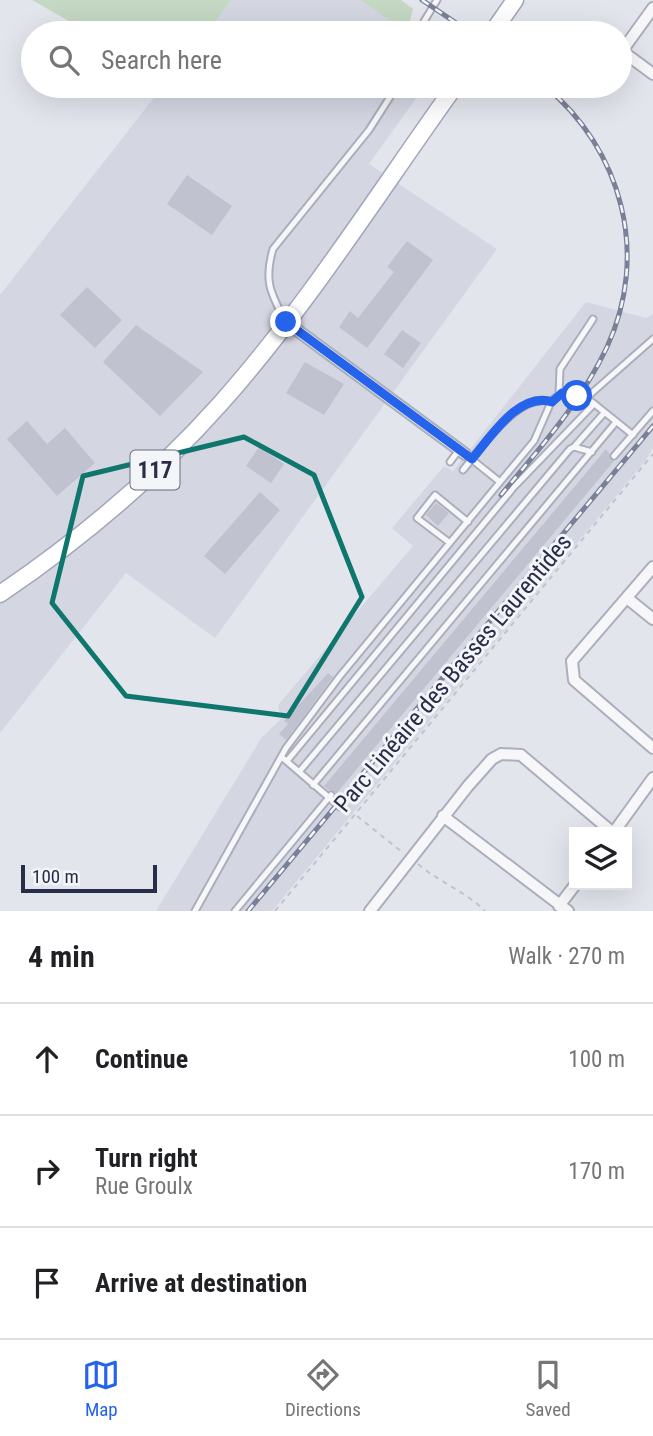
<!DOCTYPE html>
<html lang="en">
<head>
<meta charset="utf-8">
<style>
  :root { --surface:#fff; --page:#f6f6f6; --text:#202124; --muted:#757577; --line:#e0e0e0; --accent:#2563eb }
  body { margin:0; font-family:"Roboto Condensed",sans-serif; background:var(--page); color:var(--text) }
  .controls { position:absolute; right:21px; bottom:21px; display:grid; overflow:hidden; border-radius:0px; box-shadow:0 7px 28px #0002 }
  .controls button { width:63px; height:63px; display:grid; place-items:center; padding:0; border:0; border-bottom:2px solid var(--line); background:var(--surface); color:var(--text); font:35px sans-serif }
  .scale { position:absolute; left:21px; bottom:18px; width:136px; box-sizing:border-box; padding-left:7px; border:4px solid #282e47; border-top:0; font-size:19px; line-height:24px; white-space:nowrap; color:#282e47; -webkit-text-stroke:5px #f3f5f9; paint-order:stroke }
  .stop { position:absolute; width:21px; height:21px; margin:-16px; border:5px solid #2563eb; border-radius:50%; background:#fff }
  .stop.end { background:#2563eb; border-color:#fff; box-shadow:0 2px 7px #0008 }
  .list { margin:0; padding:0; list-style:none }
  h2 { display:flex; justify-content:space-between; align-items:center; height:91px; margin:0; padding:0 28px; font-size:30px }
  h2 small { font-size:23px; font-weight:400; color:var(--muted) }
  .list li { display:grid; grid-template-columns:46px 1fr auto; gap:21px; align-items:center; box-sizing:border-box; height:112px; padding:0 28px; border-top:2px solid var(--line) }
  .list b { display:block; font-size:26px; white-space:nowrap }
  .list p { margin:0; font-size:23px; white-space:nowrap; color:var(--muted) }
  .list em { font-size:23px; font-style:normal; color:var(--muted) }
  .icon { flex:none; width:38px; height:38px; fill:none; stroke:currentColor; stroke-width:2; stroke-linecap:round; stroke-linejoin:round }
  .map { position:relative; flex:none; width:653px; height:911px; overflow:hidden }
  .search { position:absolute; background:var(--surface); box-shadow:0 7px 28px #0002; left:21px; right:21px; top:21px; height:77px; display:flex; align-items:center; gap:18px; box-sizing:border-box; padding:0 24px; border-radius:38px; color:var(--muted); font-size:26px }
  .sheet { height:427px; background:var(--surface) }
  nav { display:flex; justify-content:space-around; align-items:center; box-sizing:border-box; height:98px; border-top:2px solid var(--line); background:var(--surface); font-size:19px; color:var(--muted) }
  nav a { display:grid; justify-items:center; gap:4px }
  nav .on { color:var(--accent) }
  .map>svg:first-child { display:block }
</style>
</head>
<body>
<div class="map">
<svg width="653" height="911" viewBox="0 0 653 911">
  <rect width="100%" height="100%" fill="#e3e5ed"/>
  <path fill="#d4d7e2" d="M229 0H367L415 33H203Z
    M163 86H425L369 164 497 249 215 638 126 573 0 733V295Z
    M586 302 646 318 653 314V448L646 460 272 911H156L262 737 281 719 278 705 413 546 392 528 444 466 453 471Z"/>
  <path fill="#c4d8c3" d="M32 0H231L207 33H90Z
    M361 0H401L413 9 407 33Z"/>
  <path fill="#c0c2d0" d="M187 175 232 206 212 235 167 204Z
    M407 241 433 260 367 348 339 327 350 311 358 318 394 272 387 267Z
    M87 287 122 320 95 348 60 315Z
    M136 325 203 372 160 416 103 362Z
    M402 330 421 343 403 368 384 354Z
    M305 362 344 384 324 415 286 393Z
    M27 421 47 444 65 428 95 463 57 496 7 439Z
    M259 447 284 464 271 483 246 466Z
    M606 449 614 461 336 794 329 790 324 786Z
    M260 492 280 510 225 574 204 556Z
    M436 503 449 513 438 526 426 515Z
    M328 673 333 677 286 740 279 734 288 724 284 721Z"/>
  <g fill="none" stroke-linecap="round" stroke-linejoin="round">
    <g stroke="#abaebb" stroke-width="9">
      <path id="service" d="M417 33 437 0
        M284 319C270 292 264 280 273 249L369 130 397 86
        M559 394 560 369 593 319
        M585 399 653 339
        M574 447 604 413
        M614 456 653 411
        M450 462 459 450
        M463 470C481 448 520 391 552 402
        M500 482 534 441 552 400 562 393 592 402 633 435
        M450 543 417 518 435 495 468 522
        M284 759 340 807
        M287 761 514 487 594 404
        M299 772 570 449 574 447 592 452
        M313 785 616 422
        M195 911 286 748 340 676 500 482 465 454
        M235 911 331 795"/>
    </g>
    <g stroke="#abaebb" stroke-width="14">
      <path id="minor" d="M653 8 622 51 653 74
        M286 322 465 454
        M653 567 572 661 574 680 653 748
        M627 598 653 619
        M443 816 568 911
        M614 832 653 778
        M559 906 575 885
        M370 911 468 786 492 759 501 754 521 755 612 832"/>
    </g>
    <g stroke="#a1a6ba" stroke-width="19">
      <path id="primary" d="M492 33 515 0
        M0 594C81 539 156 476 221 403 308 305 379 192 455 86"/>
    </g>
    <path stroke="#c1c3cb" stroke-width="2" stroke-dasharray="5 5" stroke-linecap="butt" d="M357 816 402 852
      M418 864C439 882 465 891 485 911
      M275 911 653 454"/>
    <use href="#service" stroke="#f7f7fa" stroke-width="5"/>
    <use href="#minor" stroke="#f7f7fa" stroke-width="10"/>
    <use href="#primary" stroke="#fff" stroke-width="16"/>
    <g stroke="#7a8098" stroke-width="5">
      <path id="rail" d="M422 0 471 33
        M501 495C539 449 582 401 607 347 650 254 622 150 545 86
        M248 911 653 426"/>
    </g>
    <use href="#rail" stroke="#f3f5f9" stroke-width="2.5" stroke-dasharray="8" stroke-linecap="butt"/>
  </g>
  <g fill="none" stroke-linecap="round" stroke-linejoin="round">
    <path stroke="#2563eb" stroke-width="9" d="M286 322 472 459C490 438 519 391 552 402L562 393 577 396"/>
  </g>
  <path fill="none" stroke="#0f766e" stroke-width="5" stroke-linejoin="round" d="M244 437 314 475 362 597 288 716 126 696 52 603 83 476Z"/>
  <g text-anchor="middle" stroke-width="6" stroke-linejoin="round" paint-order="stroke">
    <rect fill="#f3f5f9" stroke="#656a7c" stroke-width="2" x="130.5" y="450.5" width="49" height="39" rx="5"/>
    <g font-size="23" font-weight="bold" fill="#282e47">
      <text x="155" y="478">117</text>
    </g>
    <g font-size="24" fill="#282e47" stroke="#f3f5f9">
      <text transform="translate(453 673) rotate(-50)" y="8">Parc Linéaire des Basses Laurentides</text>
    </g>
  </g>
</svg>
<div class="controls">
<button><svg class="icon" aria-label="layers" viewBox="0 0 24 24"><path d="M12 4l9 5-9 5-9-5zM3 14l9 5 9-5"/></svg></button>
</div>
<div class="scale">100 m</div>
<div class="stop" style="left:577px;top:396px"></div>
<div class="stop end" style="left:286px;top:322px"></div>
<div class="search"><svg class="icon" aria-label="search" viewBox="0 0 24 24"><circle cx="10" cy="10" r="6"/><path d="M15 15l6 6"/></svg>Search here</div>
</div>
<section class="sheet">
<h2>4 min<small>Walk · 270 m</small></h2>
<ul class="list">
<li><svg class="icon" aria-label="ahead" viewBox="0 0 24 24"><path d="M12 20V5M6 11l6-6 6 6"/></svg><div><b>Continue</b></div><em>100 m</em></li>
<li><svg class="icon" aria-label="right" viewBox="0 0 24 24"><path d="M7 20v-9h11M14 6l5 5-5 5"/></svg><div><b>Turn right</b><p>Rue Groulx</p></div><em>170 m</em></li>
<li><svg class="icon" aria-label="arrive" viewBox="0 0 24 24"><path d="M6 21V4h12l-3 4 3 4H6"/></svg><div><b>Arrive at destination</b></div></li>
</ul>
</section>
<nav>
<a class="on"><svg class="icon" aria-label="map" viewBox="0 0 24 24"><path d="M3 6l6-2 6 2 6-2v14l-6 2-6-2-6 2zM9 4v14M15 6v14"/></svg>Map</a>
<a><svg class="icon" aria-label="directions" viewBox="0 0 24 24"><path d="M12 3l9 9-9 9-9-9zM9 14v-3h6M13 9l2 2-2 2"/></svg>Directions</a>
<a><svg class="icon" aria-label="saved" viewBox="0 0 24 24"><path d="M7 4h10v16l-5-4-5 4z"/></svg>Saved</a>
</nav>
</body>
</html>
